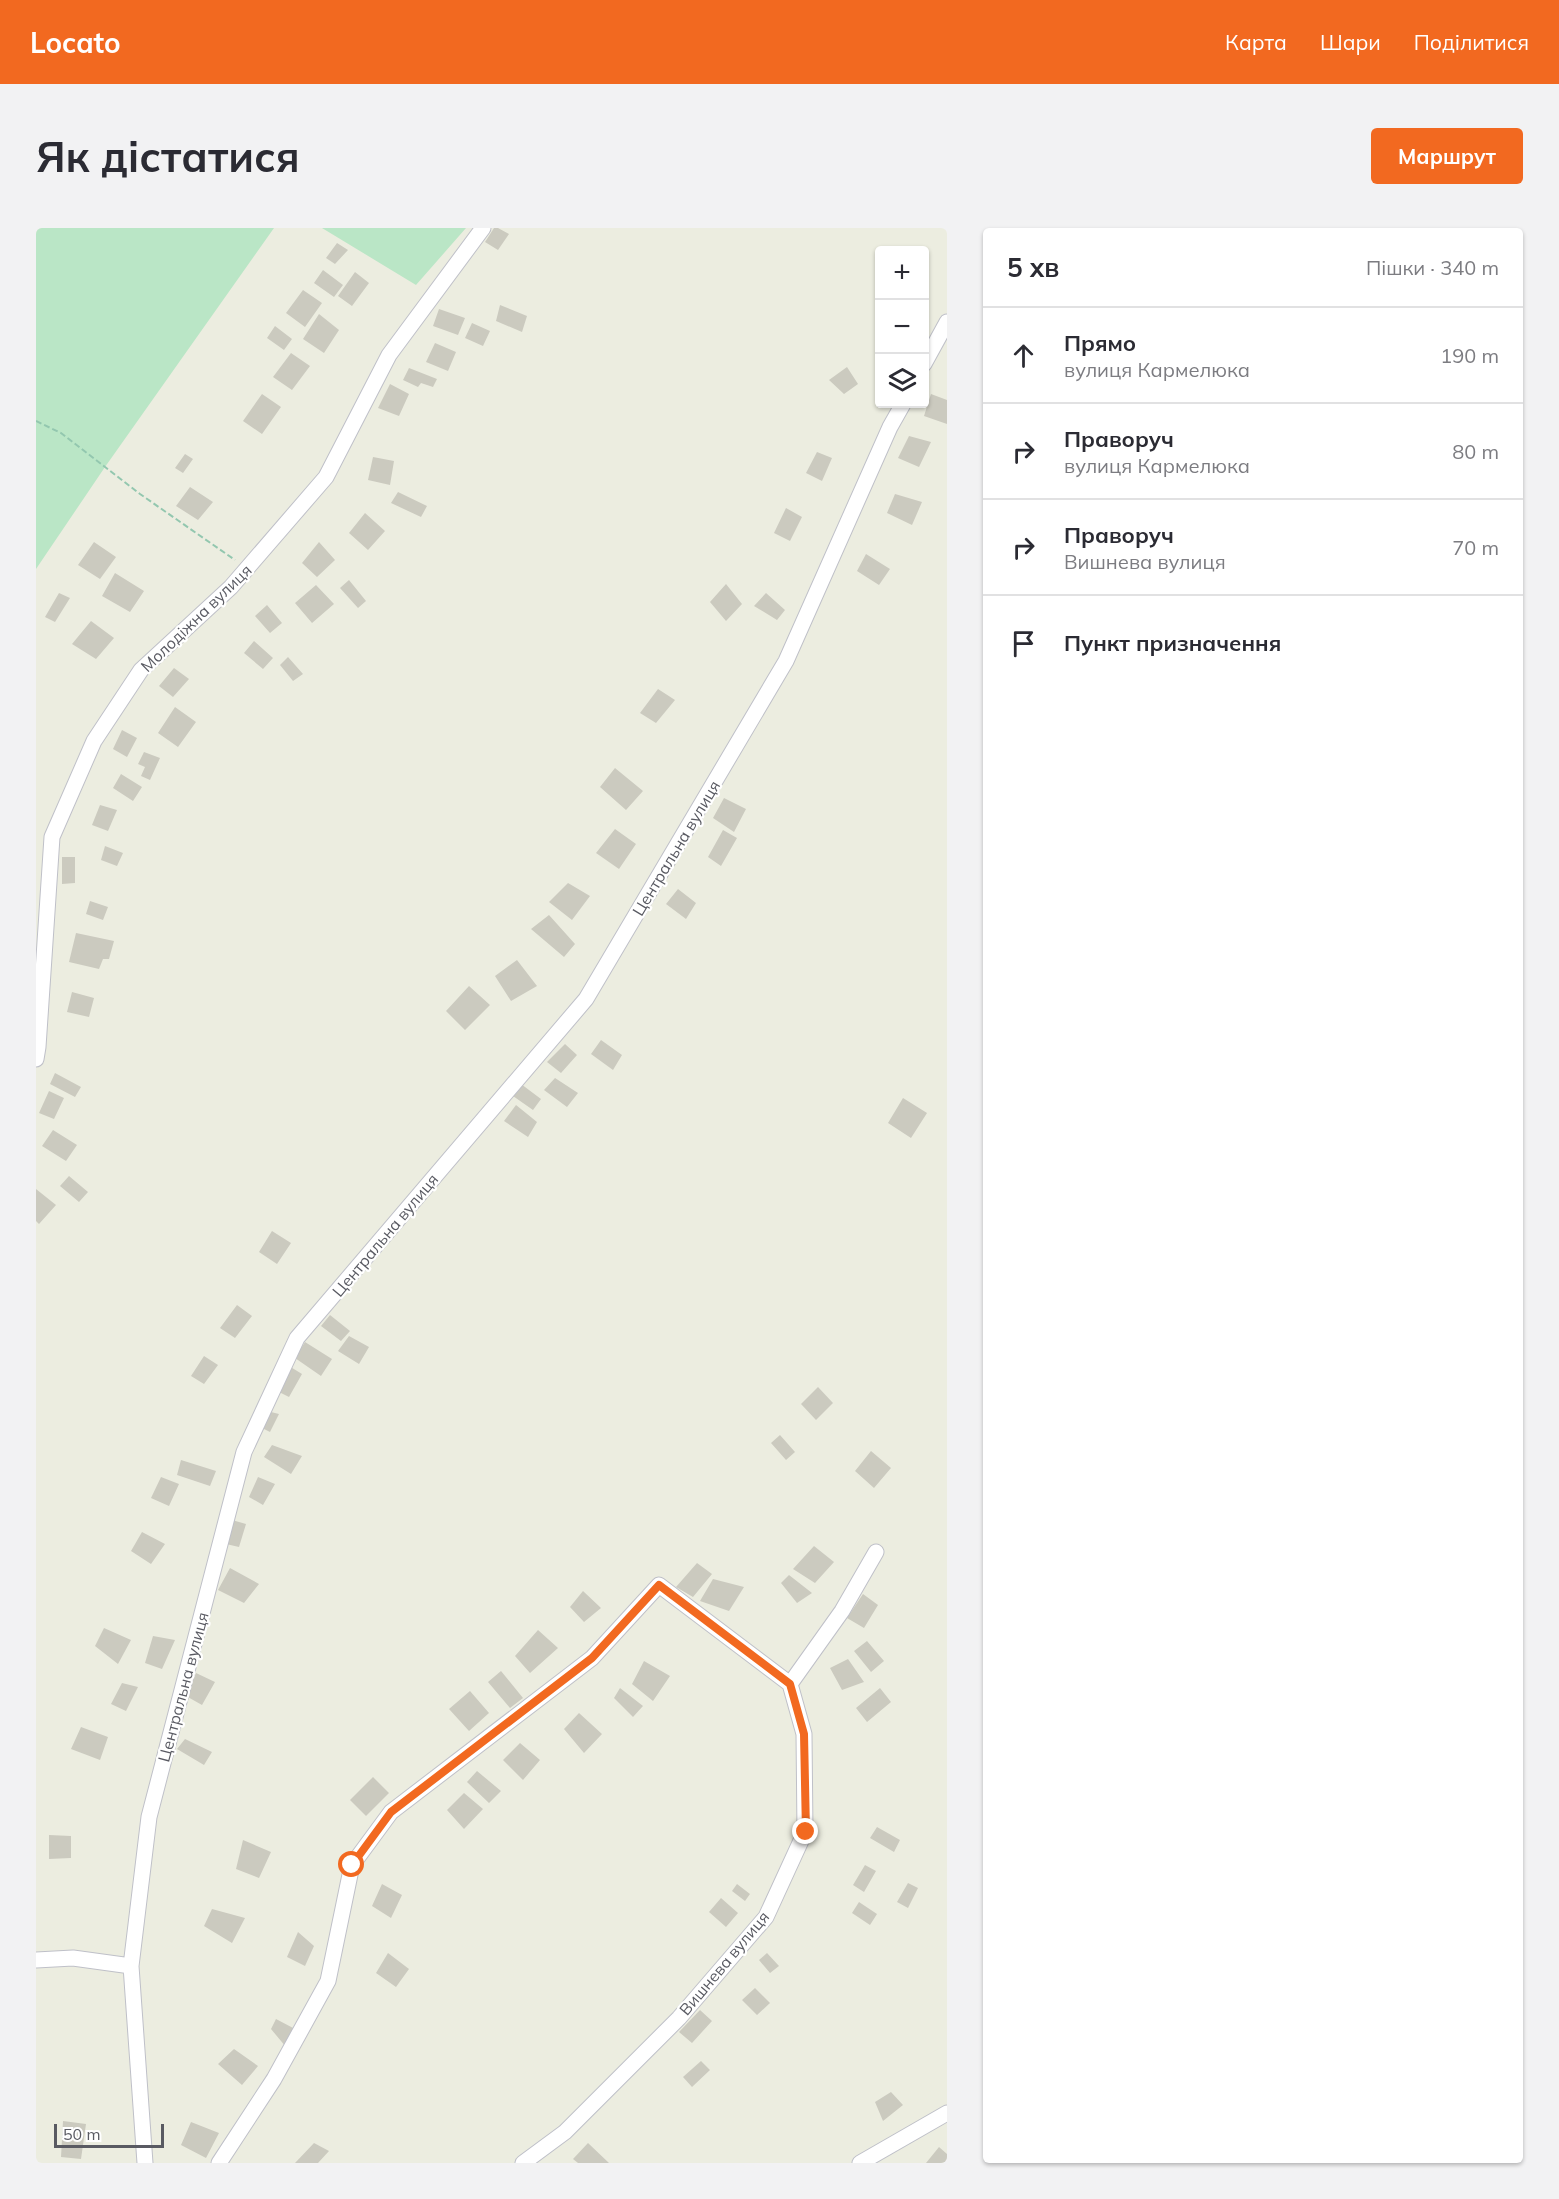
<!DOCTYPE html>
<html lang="uk">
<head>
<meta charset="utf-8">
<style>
  :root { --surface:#fff; --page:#f2f2f3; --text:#2b2b33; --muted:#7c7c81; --line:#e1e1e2; --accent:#f26920 }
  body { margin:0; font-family:Mulish,sans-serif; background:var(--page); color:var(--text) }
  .controls { position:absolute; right:18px; top:18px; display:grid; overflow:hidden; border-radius:6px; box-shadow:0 2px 4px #0004 }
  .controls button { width:54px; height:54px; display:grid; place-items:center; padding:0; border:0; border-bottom:2px solid var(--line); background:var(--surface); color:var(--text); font:30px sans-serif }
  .scale { position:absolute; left:18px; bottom:15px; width:110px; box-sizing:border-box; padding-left:6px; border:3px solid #595a62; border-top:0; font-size:16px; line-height:21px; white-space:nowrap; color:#595a62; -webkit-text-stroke:4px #fff; paint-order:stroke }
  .stop { position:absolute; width:18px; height:18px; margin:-14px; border:4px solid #f26920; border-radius:50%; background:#fff }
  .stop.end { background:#f26920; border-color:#fff; box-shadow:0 2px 6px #0008 }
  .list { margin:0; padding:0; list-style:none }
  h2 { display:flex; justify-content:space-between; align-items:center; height:78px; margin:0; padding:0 24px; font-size:26px }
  h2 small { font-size:20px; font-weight:400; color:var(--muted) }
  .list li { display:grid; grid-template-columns:39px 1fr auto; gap:18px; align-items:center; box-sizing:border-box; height:96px; padding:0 24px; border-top:2px solid var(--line) }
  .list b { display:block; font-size:22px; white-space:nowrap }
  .list p { margin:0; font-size:20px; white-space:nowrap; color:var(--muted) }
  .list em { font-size:20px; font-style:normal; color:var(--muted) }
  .icon { flex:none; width:33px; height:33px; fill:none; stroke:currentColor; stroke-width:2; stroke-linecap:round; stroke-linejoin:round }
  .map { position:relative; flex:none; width:911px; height:1935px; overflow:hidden; border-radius:6px }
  header { display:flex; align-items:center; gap:36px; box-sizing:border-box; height:84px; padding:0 30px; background:var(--accent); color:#fff }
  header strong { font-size:28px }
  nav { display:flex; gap:33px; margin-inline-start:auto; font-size:21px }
  .intro { display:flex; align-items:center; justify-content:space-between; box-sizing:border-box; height:144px; padding:0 36px }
  h1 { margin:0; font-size:42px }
  .button { padding:15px 27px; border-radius:6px; background:var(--accent); color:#fff; font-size:21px; font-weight:700 }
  main { display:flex; gap:36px; padding:0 36px }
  aside { flex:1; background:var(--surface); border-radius:6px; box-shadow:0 2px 4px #0004 }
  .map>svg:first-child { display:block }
</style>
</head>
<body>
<header>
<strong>Locato</strong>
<nav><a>Карта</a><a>Шари</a><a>Поділитися</a></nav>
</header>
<div class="intro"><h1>Як дістатися</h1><a class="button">Маршрут</a></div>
<main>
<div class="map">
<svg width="911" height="1935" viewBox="0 0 911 1935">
  <rect width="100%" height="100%" fill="#ecede0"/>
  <path fill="#bae6c6" d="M0 0H238L69 239 0 341Z
    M286 0H430L380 57Z"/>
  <path fill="#cbcabf" d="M458 0H462L473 6 462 22 449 14Z
    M301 15 312 22 299 36 290 30Z
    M287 42 307 57 298 69 278 55Z
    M319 44 333 55 316 78 302 68Z
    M267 62 286 75 269 99 250 85Z
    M464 77 491 88 486 104 460 93Z
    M403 81 429 90 422 107 397 98Z
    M283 86 303 102 288 125 267 111Z
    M436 95 454 103 447 118 429 110Z
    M239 98 256 111 248 122 231 110Z
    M399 115 420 124 412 143 390 134Z
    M255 125 274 138 256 162 237 149Z
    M811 139 822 156 808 166 793 152Z
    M373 140 401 151 397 159 385 155 382 159 367 152Z
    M354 156 373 166 363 188 342 180Z
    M226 166 245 179 226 206 207 193Z
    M895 166 911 172V196L888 188Z
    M873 208 895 214 883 239 862 230Z
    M781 224 796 230 786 253 770 245Z
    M149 226 157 231 147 245 139 240Z
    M337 229 358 233 354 257 332 252Z
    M154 259 177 274 162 292 140 278Z
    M362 264 391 278 385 289 355 275Z
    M859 266 886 274 876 297 851 285Z
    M750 280 766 289 754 313 738 305Z
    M329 285 349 303 332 322 313 305Z
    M58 314 80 329 64 351 42 337Z
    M283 314 299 332 281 349 266 335Z
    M830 326 854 341 843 357 821 343Z
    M79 345 108 363 94 384 66 368Z
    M313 352 330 373 322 380 304 360Z
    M690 356 706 376 690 393 674 374Z
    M280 357 298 376 276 395 259 375Z
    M23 365 34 370 19 394 9 389Z
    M730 365 749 382 741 392 718 378Z
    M231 377 246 395 234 405 219 388Z
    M55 393 78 410 60 431 36 416Z
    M218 413 237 430 227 441 208 425Z
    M252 429 267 446 257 453 244 437Z
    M138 440 153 451 137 469 123 458Z
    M622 461 639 472 620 495 604 485Z
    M139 479 160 494 142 519 122 505Z
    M86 502 101 510 91 529 77 521Z
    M108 524 124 530 114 552 105 548 109 539 102 536Z
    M579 540 607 563 590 582 564 559Z
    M85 546 106 559 97 573 77 560Z
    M688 570 710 581 698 604 677 590Z
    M64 577 81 582 72 603 56 597Z
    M579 601 600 616 583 641 560 625Z
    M687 602 701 610 685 638 672 629Z
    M69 618 87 625 81 638 65 632Z
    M26 629H39V655L26 656Z
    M532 655 554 668 536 692 513 674Z
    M642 661 660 675 650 691 630 676Z
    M54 673 72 679 67 692 50 686Z
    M513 687 539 716 528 729 495 701Z
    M40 705 78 713 73 731H67L63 741 33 734Z
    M481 732 501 758 475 773 459 748Z
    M433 758 454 777 429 802 410 783Z
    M36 764 58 770 53 789 31 784Z
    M565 812 586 827 577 842 555 826Z
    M529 816 541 827 525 845 511 834Z
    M19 845 45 859 39 869 14 856Z
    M519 850 542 865 531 879 508 862Z
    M485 856 505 871 497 882 477 868Z
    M13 863 28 870 18 891 3 885Z
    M867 870 891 885 875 910 852 895Z
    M480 877 501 894 492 909 468 893Z
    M17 902 41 917 30 933 6 918Z
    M33 948 52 964 43 974 24 958Z
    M0 961 20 977 3 996 0 993Z
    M236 1003 255 1015 241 1036 223 1024Z
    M201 1077 216 1088 199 1110 184 1100Z
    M294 1087 314 1103 305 1113 285 1098Z
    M313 1108 333 1119 323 1136 302 1123Z
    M269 1114 296 1131 285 1148 259 1130Z
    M168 1128 182 1137 168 1156 155 1148Z
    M253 1138 266 1146 253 1169 241 1163Z
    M782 1159 797 1175 780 1192 765 1176Z
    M231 1183 243 1186 234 1204 224 1199Z
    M744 1207 759 1224 750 1232 735 1215Z
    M236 1217 266 1228 255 1246 228 1229Z
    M835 1223 855 1240 838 1260 819 1243Z
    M145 1232 180 1243 174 1258 141 1247Z
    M125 1249 143 1256 133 1278 115 1270Z
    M222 1249 239 1256 227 1277 213 1269Z
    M196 1292 210 1296 203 1319 190 1316Z
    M106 1304 129 1316 115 1336 95 1323Z
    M778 1318 798 1334 779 1355 757 1341Z
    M661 1335 676 1346 657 1369 640 1359Z
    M194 1340 223 1356 208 1375 182 1362Z
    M753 1347 776 1365 761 1375 745 1355Z
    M677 1351 708 1359 693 1383 664 1373Z
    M547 1363 565 1380 548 1394 534 1379Z
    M827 1366 842 1377 828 1400 811 1390Z
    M68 1400 95 1412 82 1436 59 1418Z
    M502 1402 522 1420 494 1445 479 1428Z
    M117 1408 139 1412 126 1441 109 1435Z
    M831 1413 848 1433 835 1444 818 1423Z
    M812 1431 828 1454 806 1462 794 1440Z
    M608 1433 634 1448 617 1473 596 1456Z
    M465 1443 487 1470 474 1480 452 1454Z
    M160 1445 179 1454 166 1477 150 1468Z
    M86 1455 102 1459 90 1483 75 1476Z
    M584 1460 607 1478 597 1489 578 1470Z
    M844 1460 855 1474 831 1494 820 1480Z
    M434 1463 453 1485 433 1503 413 1481Z
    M543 1485 566 1506 548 1525 528 1501Z
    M45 1499 72 1509 64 1532 35 1521Z
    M149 1511 176 1524 168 1537 141 1521Z
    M484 1515 504 1532 487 1552 467 1532Z
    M441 1543 465 1563 453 1575 431 1554Z
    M337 1549 353 1565 330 1588 314 1572Z
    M428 1565 447 1581 428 1601 411 1582Z
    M841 1599 864 1612 858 1624 834 1610Z
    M13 1607 35 1608V1630L13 1631Z
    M207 1612 235 1624 223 1650 200 1641Z
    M829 1637 840 1643 828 1664 817 1657Z
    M872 1655 882 1660 872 1680 861 1674Z
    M346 1656 366 1667 355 1690 336 1678Z
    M701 1656 714 1666 709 1673 696 1663Z
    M685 1670 702 1685 690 1699 673 1684Z
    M823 1674 841 1686 834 1697 816 1685Z
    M176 1681 209 1690 196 1715 168 1698Z
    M262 1704 278 1718 269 1738 251 1729Z
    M352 1725 373 1741 360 1759 340 1745Z
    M731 1725 743 1738 734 1745 723 1732Z
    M719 1760 734 1775 721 1787 706 1772Z
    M664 1782 676 1793 656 1815 643 1804Z
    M240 1791 259 1801 250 1819 235 1801Z
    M198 1821 222 1838 206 1857 182 1836Z
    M665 1833 674 1842 656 1859 647 1849Z
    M855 1864 867 1877 847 1893 839 1874Z
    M27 1893 50 1896 45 1931 25 1929Z
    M155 1894 183 1905 170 1930 145 1917Z
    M278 1915 293 1923 282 1935H259Z
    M552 1915 573 1935H542L537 1931Z
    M903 1919 911 1926V1935H890Z"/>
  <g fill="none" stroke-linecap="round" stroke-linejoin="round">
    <g stroke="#bfc0c8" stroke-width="17">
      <path id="minor" d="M888 136 911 94
        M0 831 2 819 16 609 58 513 105 442 195 359 290 249 353 127 447 0
        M0 1732 37 1730 95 1738
        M109 1935 95 1738 113 1589 208 1224 261 1110 550 771 750 433 854 199 867 176
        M183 1935 238 1851 292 1753 316 1637 355 1584 556 1430 623 1357 754 1456
        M487 1935 529 1904 643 1790 730 1689 769 1604 768 1506 754 1456 806 1383 840 1324
        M824 1935 911 1885"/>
    </g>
    <path stroke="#93c7af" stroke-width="2" stroke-dasharray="6 3" stroke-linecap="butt" d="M0 193 25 205 104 266 199 332"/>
    <use href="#minor" stroke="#fff" stroke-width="15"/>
  </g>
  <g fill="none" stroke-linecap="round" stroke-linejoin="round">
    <path stroke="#f26920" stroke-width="8" d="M316 1637 355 1584 556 1430 623 1357 754 1456 768 1506 770 1604"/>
  </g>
  <g text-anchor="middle" stroke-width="4.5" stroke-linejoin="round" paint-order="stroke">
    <g font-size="16" fill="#595a62" stroke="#fff">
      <text transform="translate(160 390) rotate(-44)" y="6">Молодіжна вулиця</text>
      <text transform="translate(640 620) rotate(-59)" y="6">Центральна вулиця</text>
      <text transform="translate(349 1007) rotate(-50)" y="6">Центральна вулиця</text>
      <text transform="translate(147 1459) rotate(-75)" y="6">Центральна вулиця</text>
      <text transform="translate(688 1735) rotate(-50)" y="6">Вишнева вулиця</text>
    </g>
  </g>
</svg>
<div class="controls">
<button>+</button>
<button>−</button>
<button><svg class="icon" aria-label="layers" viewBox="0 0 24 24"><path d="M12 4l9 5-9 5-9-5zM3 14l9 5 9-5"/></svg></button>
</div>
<div class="scale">50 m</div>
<div class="stop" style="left:316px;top:1637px"></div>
<div class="stop end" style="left:770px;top:1604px"></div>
</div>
<aside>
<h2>5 хв<small>Пішки · 340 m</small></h2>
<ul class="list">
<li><svg class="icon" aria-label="ahead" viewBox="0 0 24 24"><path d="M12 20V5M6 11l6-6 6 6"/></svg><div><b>Прямо</b><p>вулиця Кармелюка</p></div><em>190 m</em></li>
<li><svg class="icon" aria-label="right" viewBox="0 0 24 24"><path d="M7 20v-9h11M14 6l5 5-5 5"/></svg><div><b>Праворуч</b><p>вулиця Кармелюка</p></div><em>80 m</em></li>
<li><svg class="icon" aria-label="right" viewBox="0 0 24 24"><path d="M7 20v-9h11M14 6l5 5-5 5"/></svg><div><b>Праворуч</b><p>Вишнева вулиця</p></div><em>70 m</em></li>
<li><svg class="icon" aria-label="arrive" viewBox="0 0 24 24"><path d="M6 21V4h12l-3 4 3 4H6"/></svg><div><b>Пункт призначення</b></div></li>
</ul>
</aside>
</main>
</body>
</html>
